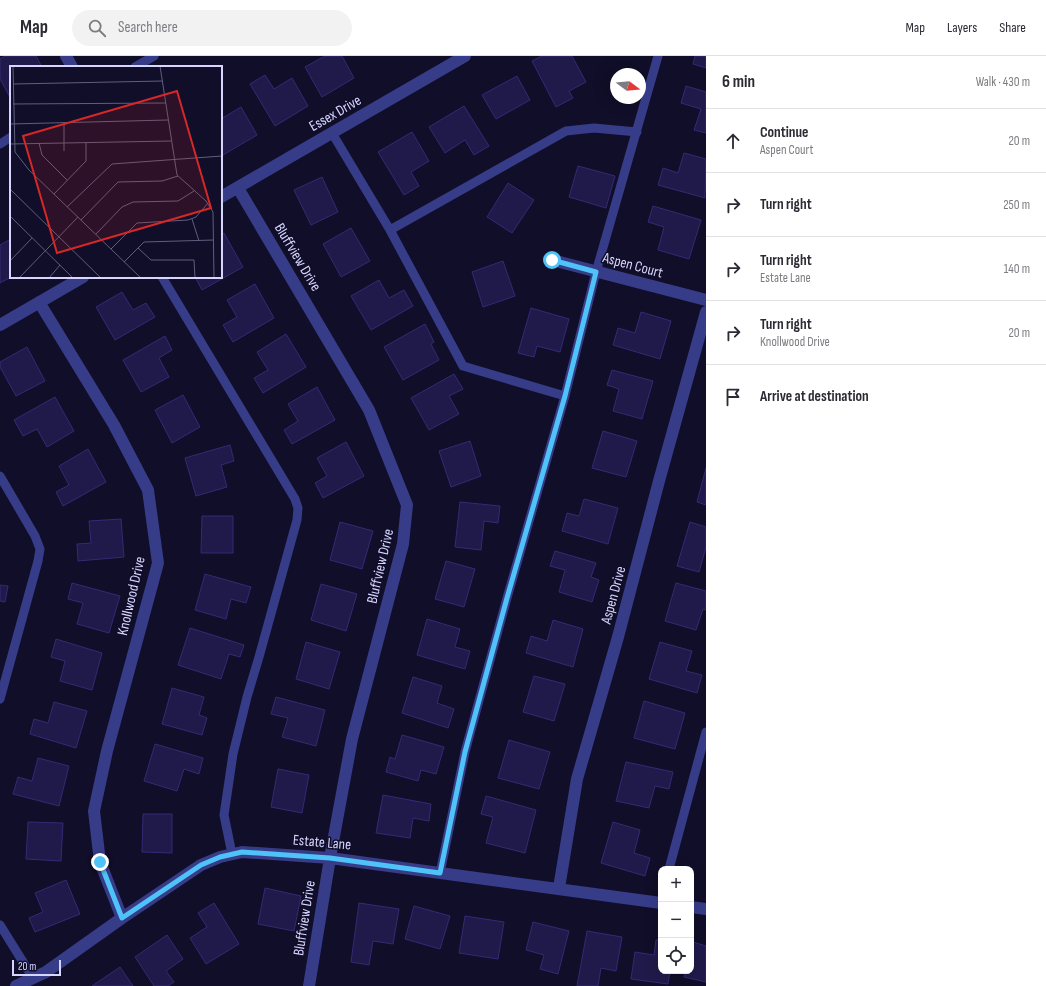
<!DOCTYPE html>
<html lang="en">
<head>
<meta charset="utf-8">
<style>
  :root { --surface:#fff; --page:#f2f2f3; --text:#2b2b33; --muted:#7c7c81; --line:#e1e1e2 }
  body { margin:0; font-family:"Sofia Sans Condensed",sans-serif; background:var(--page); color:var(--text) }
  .controls { position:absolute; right:12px; bottom:12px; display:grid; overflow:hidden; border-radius:8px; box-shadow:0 4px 16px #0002 }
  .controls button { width:36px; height:36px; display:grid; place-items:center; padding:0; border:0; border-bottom:1px solid var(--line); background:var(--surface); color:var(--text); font:20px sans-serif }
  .compass { position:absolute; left:610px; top:12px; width:36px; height:36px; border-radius:50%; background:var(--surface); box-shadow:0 4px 16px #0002; rotate:106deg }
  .scale { position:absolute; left:12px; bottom:10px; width:49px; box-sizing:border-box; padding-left:4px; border:2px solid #d6d5ff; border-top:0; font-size:11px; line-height:14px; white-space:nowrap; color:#d6d5ff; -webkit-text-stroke:3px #100e28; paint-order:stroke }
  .stop { position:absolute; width:12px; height:12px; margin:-9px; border:3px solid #4fc3f7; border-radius:50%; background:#fff }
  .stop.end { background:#4fc3f7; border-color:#fff; box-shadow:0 1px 4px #0008 }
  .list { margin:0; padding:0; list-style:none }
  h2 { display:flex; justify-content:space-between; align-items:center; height:52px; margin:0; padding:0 16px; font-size:17px }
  h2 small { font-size:13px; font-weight:400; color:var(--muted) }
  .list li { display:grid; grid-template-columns:26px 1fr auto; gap:12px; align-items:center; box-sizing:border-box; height:64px; padding:0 16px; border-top:1px solid var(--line) }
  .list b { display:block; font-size:15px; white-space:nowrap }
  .list p { margin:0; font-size:13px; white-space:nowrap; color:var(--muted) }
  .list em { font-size:13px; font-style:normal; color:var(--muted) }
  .icon { flex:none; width:22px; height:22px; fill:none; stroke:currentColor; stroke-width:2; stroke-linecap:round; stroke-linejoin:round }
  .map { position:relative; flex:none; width:706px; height:930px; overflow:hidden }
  header { display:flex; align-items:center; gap:24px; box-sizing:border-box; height:56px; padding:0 20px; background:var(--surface); border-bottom:1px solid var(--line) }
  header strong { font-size:19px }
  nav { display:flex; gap:22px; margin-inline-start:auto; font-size:14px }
  .search { width:280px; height:36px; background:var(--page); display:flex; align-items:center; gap:10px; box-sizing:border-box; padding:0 14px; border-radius:22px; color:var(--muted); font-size:15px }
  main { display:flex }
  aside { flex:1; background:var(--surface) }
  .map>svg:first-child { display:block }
</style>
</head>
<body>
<header>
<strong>Map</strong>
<div class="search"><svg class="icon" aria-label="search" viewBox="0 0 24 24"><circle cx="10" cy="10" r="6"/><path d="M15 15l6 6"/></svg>Search here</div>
<nav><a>Map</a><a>Layers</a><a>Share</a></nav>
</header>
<main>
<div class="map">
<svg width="706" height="930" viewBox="0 0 706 930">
  <rect width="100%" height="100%" fill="#100e28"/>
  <path fill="#1f1a49" stroke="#322b76" d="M5 0H36L42 11H11V43L0 23V3Z
    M325 0H342L354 22 322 41 305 11Z
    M542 0H572L586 26 569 35 573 42 556 51 532 5Z
    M695 0H706V12L693 8Z
    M265 19 274 33 292 22 308 50 275 70 250 28Z
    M517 20 530 44 496 63 482 39Z
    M686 30 706 36V77L694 74 701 53 681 47Z
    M464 50 489 90 474 99 465 84 445 97 429 71Z
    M241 51 257 79 223 99 221 95V63Z
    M412 76 429 105 411 116 419 130 404 139 378 96Z
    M684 97 706 103 705 142 658 129 663 112 678 117Z
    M578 110 615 120 606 152 569 141Z
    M322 121 338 156 311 169 294 134Z
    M508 127 534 144 512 177 487 161Z
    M653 150 701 164 689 203 658 194 664 171 648 166Z
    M351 172 370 205 341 221 323 188Z
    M224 177 243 211 202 234 195 221H221V179Z
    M11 183V221L0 227V189Z
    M503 205 515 240 483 251 472 216Z
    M379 224 389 242 404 234 413 250 371 274 351 240Z
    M255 228 274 262 233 286 223 269 237 261 227 244Z
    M122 236 133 254 146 247 155 261 115 284 96 251Z
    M531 252 569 263 560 296 537 290 534 301 518 297Z
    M641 256 671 265 660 303 613 289 618 272 635 277Z
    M425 268 434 286 431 288 439 304 403 324 384 291Z
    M286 278 306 311 263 337 254 322 268 314 257 296Z
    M165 280 172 294 159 302 169 321 141 336 123 304Z
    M27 291 45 325 16 340 0 311V306Z
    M612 314 653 325 642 363 613 355 619 333 607 329Z
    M454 318 463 333 449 340 459 358 429 374 411 342Z
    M317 331 335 364 292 388 284 374 298 365 288 348Z
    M183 339 200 371 172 387 155 354Z
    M55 341 74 375 47 391 37 373 23 380 14 364Z
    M603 375 637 385 626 421 592 412Z
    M470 385 481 420 451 431 439 395Z
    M346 386 364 420 323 442 315 427 327 420 317 402Z
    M230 389 234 405 221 409 227 431 196 440 185 402Z
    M88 393 106 426 63 450 56 436 69 429 59 410Z
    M706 412V449L697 446Z
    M584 443 618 452 608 488 562 475 567 457 579 460Z
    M460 446 500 450 498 467 484 465 481 494 455 491Z
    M202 460H233V497H201Z
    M121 463 124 501 78 505 77 488 91 487 89 465Z
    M340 466 373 475 362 513 330 504Z
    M690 466 706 471V491L699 516 677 510Z
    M555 495 596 507 591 521 599 524 592 546 559 536 565 514 550 510Z
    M446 505 475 513 464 551 435 543Z
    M205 518 251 531 246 547 231 543 226 563 195 554Z
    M72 527 120 540 109 577 77 568 83 547 68 543Z
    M676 527 706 535V554L703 553 696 574 665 565Z
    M321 528 357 538 346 575 311 564Z
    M0 529 8 530 5 546 0 545Z
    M427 563 460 573 455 591 470 595 465 613 417 599Z
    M553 564 583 573 573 611 526 597 531 580 547 585Z
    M190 572 244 589 240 601 229 598 221 623 178 609Z
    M56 583 102 597 92 634 60 625 65 605 51 601Z
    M306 586 340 596 329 633 296 623Z
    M660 586 692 595 686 615 702 619 697 637 649 623Z
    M534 620 565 628 554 665 523 656Z
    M413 621 442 630 437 647 454 653 448 672 402 657Z
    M172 632 204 641 199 659 207 662 202 679 162 668Z
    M276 641 325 654 316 690 282 681 288 662 271 658Z
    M644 645 685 657 675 693 634 682Z
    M54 646 87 655 76 692 30 678 34 663 48 667Z
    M402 679 444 691 436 718 421 714 418 725 386 716 390 701 395 703Z
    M509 684 550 696 539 733 498 722Z
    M155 688 203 702 199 718 184 713 177 735 144 725Z
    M38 702 69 710 59 750 13 738 18 721 32 725Z
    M626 706 673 716 669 733 655 730 649 752 616 745Z
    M278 713 309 719 302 757 271 751Z
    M383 739 431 748 429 765 413 762 410 782 376 777Z
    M486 740 536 754 525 797 486 787 493 761 481 758Z
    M143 758H172V797L142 796Z
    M28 766 63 767 61 805 26 803Z
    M613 766 640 774 634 797 650 802 645 820 601 807Z
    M66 824 80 858 35 876 29 862 43 856 35 837Z
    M265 832 301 840 294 875 258 868Z
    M214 847 239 888 206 908 190 882 207 871 198 857Z
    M359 847 399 853 393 888 373 885 369 909 351 906Z
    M414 850 450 860 440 893 405 883Z
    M465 860 504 866 498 903 459 897Z
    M533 866 569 875 558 918 540 913 544 899 526 894Z
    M587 875 622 881 616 915 601 912 598 930H577Z
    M167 879 183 903 166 915 174 926 168 930H154L135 901Z
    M656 884H661V915H670L668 928 631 923 635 896 654 899Z
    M693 886 706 890V926L684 921 686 915H691V894Z
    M120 911 133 930H92Z"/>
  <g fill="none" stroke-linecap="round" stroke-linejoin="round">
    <path stroke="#373c89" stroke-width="9" d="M135 11 154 0
      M332 77 390 174 463 310 565 340
      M0 88 11 81
      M390 174 566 75 594 72 637 76
      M162 221 295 443 298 452 297 464 259 601 247 641 233 698 224 759 232 798
      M0 420 35 480 40 493 38 505 0 643
      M669 813 706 676
      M440 817 465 696 507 542 565 340 596 216 658 0
      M0 869 33 922"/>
    <path stroke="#373c89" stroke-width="12" d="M66 0 72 11
      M238 132 369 354 407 449 403 488 352 683 330 802 309 930
      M221 141 465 0
      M552 204 706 244
      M39 246 114 369 148 434 158 507 107 695 94 755 100 806 122 862
      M0 269 83 221
      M559 832 577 723 618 581 659 425 706 256
      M691 851 706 853
      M16 930 46 916 122 862 201 809 220 801 242 796 330 802 661 847"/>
  </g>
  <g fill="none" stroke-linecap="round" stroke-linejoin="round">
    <path stroke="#4fc3f7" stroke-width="5" d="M100 806 122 862 201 809 220 801 242 796 330 802 440 817 465 696 507 542 565 340 596 216 552 204"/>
  </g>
  <g text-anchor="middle" stroke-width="3" stroke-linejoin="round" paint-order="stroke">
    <g font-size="15" fill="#d6d5ff" stroke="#100e28">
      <text transform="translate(335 57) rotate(-30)" y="5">Essex Drive</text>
      <text transform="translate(298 201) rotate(59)" y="5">Bluffview Drive</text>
      <text transform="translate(633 209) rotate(15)" y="5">Aspen Court</text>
      <text transform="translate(380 510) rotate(-77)" y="5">Bluffview Drive</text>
      <text transform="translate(613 539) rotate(-75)" y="5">Aspen Drive</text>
      <text transform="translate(131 540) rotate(-77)" y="5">Knollwood Drive</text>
      <text transform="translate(322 786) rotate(5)" y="5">Estate Lane</text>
      <text transform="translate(304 862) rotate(-81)" y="5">Bluffview Drive</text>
    </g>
  </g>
  <g transform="translate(10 10)">
    <rect width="212" height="212" fill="#100e28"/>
    <path fill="none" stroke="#5f5e7e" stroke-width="1" d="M3 0 5 86 19 104 131 212M150 0 167 109 196 135 203 146 204 212M3 18 153 15M3 38 156 37M54 57V85M0 58 158 54M29 77 32 89 57 114M0 78 161 75M0 123 91 212M44 128 76 95V77M57 141 102 98 212 90M0 150 63 212M182 153 189 175M71 154 108 116 152 115 168 110M86 168 112 141 123 136 168 135 184 125M128 182 141 194H184L185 212M101 183 127 157 178 154 186 151 198 137M0 195 22 172M114 196 134 176 204 174M9 212 68 151M39 212 50 199"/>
    <path fill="#d62828" fill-opacity="0.15" stroke="#d62828" stroke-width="2" d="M167 25 201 142 47 187 13 70Z"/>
    <rect width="212" height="212" fill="none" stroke="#d6d5ff" stroke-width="2"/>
  </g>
</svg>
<div class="controls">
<button>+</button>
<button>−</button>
<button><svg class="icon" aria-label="locate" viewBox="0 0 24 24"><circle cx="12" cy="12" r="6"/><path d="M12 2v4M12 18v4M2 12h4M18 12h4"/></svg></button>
</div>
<svg class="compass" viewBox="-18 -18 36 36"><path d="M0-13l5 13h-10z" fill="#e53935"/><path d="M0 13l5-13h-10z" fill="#7c7c81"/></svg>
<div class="scale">20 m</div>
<div class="stop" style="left:552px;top:204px"></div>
<div class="stop end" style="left:100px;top:806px"></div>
</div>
<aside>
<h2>6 min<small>Walk · 430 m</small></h2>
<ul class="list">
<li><svg class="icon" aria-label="ahead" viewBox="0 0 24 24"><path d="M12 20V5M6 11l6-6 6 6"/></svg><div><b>Continue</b><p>Aspen Court</p></div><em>20 m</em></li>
<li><svg class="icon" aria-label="right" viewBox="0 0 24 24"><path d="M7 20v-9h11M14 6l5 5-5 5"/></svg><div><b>Turn right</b></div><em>250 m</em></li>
<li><svg class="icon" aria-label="right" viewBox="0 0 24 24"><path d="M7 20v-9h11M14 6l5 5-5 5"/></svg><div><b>Turn right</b><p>Estate Lane</p></div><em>140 m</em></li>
<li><svg class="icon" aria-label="right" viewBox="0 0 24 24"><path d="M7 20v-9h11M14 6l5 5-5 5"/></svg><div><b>Turn right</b><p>Knollwood Drive</p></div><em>20 m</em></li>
<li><svg class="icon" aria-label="arrive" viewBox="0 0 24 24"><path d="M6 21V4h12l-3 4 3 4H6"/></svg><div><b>Arrive at destination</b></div></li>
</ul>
</aside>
</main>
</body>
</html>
